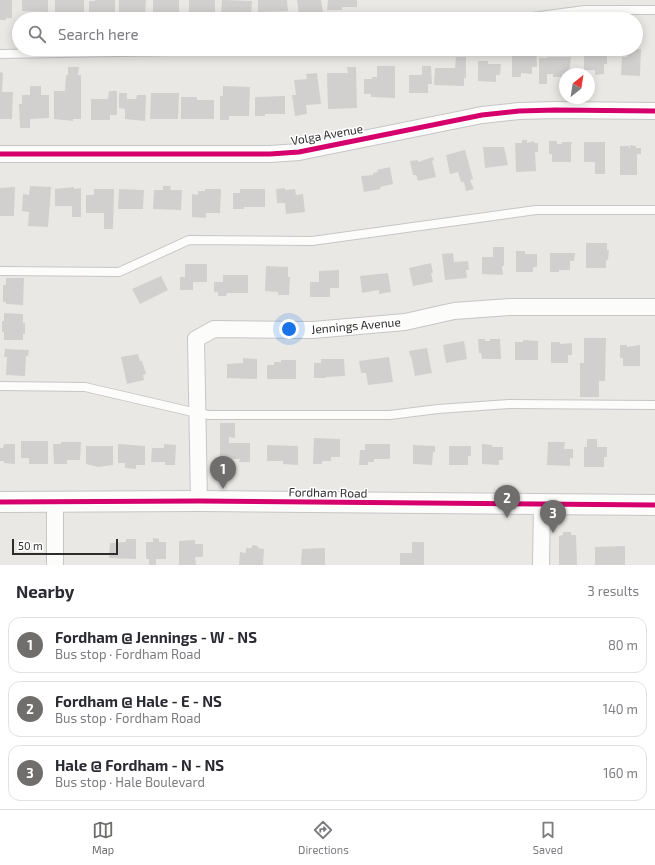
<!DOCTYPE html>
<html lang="en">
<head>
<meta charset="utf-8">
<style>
  :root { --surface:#fff; --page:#f2f2f3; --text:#2b2b33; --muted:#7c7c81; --line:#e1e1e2; --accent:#6f6e6d }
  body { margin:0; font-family:"Exo 2",sans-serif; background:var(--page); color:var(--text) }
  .compass { position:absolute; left:559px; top:68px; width:36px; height:36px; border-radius:50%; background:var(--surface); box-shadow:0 2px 10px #0003; rotate:30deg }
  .scale { position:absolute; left:12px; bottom:10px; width:106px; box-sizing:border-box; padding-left:4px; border:2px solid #2d2d2d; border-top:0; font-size:11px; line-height:14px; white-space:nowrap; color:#2d2d2d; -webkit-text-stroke:3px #fff; paint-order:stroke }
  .you { position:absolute; left:289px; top:329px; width:14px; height:14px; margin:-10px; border:3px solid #fff; border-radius:50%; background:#1a73e8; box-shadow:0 0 0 6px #1a73e833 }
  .badge { display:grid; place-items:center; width:26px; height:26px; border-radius:50%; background:var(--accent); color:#fff; font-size:13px; font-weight:700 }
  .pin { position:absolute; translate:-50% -33px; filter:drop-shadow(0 1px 2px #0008) }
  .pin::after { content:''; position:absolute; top:21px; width:14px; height:12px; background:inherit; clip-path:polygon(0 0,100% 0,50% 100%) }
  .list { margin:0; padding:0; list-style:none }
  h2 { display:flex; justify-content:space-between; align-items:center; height:52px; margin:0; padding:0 16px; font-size:17px }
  h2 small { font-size:13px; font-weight:400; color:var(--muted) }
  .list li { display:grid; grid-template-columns:26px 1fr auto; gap:12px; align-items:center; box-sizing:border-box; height:56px; margin:0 8px 8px; padding:0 8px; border:1px solid var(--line); border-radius:12px }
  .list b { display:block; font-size:15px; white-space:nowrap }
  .list p { margin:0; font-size:13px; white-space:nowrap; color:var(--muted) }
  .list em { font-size:13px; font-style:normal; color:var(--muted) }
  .icon { flex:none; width:22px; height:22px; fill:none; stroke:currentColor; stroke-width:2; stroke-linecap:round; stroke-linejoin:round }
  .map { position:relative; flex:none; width:655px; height:565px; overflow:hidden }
  .search { position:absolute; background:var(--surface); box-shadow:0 2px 10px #0003; left:12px; right:12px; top:12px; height:44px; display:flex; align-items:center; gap:10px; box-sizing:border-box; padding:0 14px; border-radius:22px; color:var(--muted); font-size:15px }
  .sheet { height:244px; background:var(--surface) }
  nav { display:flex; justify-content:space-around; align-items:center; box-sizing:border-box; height:56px; border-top:1px solid var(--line); background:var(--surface); font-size:11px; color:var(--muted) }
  nav a { display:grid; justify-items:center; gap:2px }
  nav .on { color:var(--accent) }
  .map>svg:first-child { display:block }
</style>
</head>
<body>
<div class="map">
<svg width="655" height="565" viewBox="0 0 655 565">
  <rect width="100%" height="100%" fill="#eae8e5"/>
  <path fill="#d2d0ce" d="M0 0H12V18H6V20H0Z
    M22 0H48V12L22 11Z
    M55 0H84V19H58L59 12H55Z
    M95 0H115V17H108V19H94V17H89V1H95Z
    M119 0H146L145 17H119Z
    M153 0H179V19H171V16H153Z
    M189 0H215V14H189Z
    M222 0 252 1 251 18 221 17Z
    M258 0H287L288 11 258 12Z
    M297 0H321L323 12 299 15Z
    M328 0H357V7H342V10H327Z
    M514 49H536L537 67H532V74L521 73V77H512V56H514Z
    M584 49H607V64H604V74L595 75V70H584Z
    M627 49H641L640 76 621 75 622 57H627Z
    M456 57H466V78H464V86L434 85 435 68H455Z
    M547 57H571L569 74H562V77H553V74H547V84H539V58H547Z
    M478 61H488V64H501L500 75H496V82L478 81Z
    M377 66H395V98L371 97V94H364V79H372V77H377Z
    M422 66H431L432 84H428V93H409V75H422Z
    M68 67H79L78 75H81V119H73V121L54 119V91H65L66 75H68Z
    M347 67H356L357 108 328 109 327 73H348Z
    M0 72 3 73 2 92H13L12 119H0Z
    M317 73 321 104 306 105 307 114 295 116 292 95H296L294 80 307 79 306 74Z
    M30 86H41V95H49V118L30 119V128H20L19 104H22V95H30Z
    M223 86 250 87 249 116H229V120H220V96H223Z
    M109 91H117V115H110V120H91V99H108Z
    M119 93H127V99H136L137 95H146L145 121 125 119V109L119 108Z
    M151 93H179L178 119H150Z
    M285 96V114H265V116H255V97Z
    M181 97H197V100H214V119H181Z
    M522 140H527V143L534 141V143H538V152H535L536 171 516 172 515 143H522Z
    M549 141H557V144H562V142H572L571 146V162H552V154H549Z
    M584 142H605V174H595V162H584Z
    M630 145 636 146V148H641V154H637V175H620V146H629V148H630Z
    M483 147H504L508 165 485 168Z
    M465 150 473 179 470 180 474 189 466 191 464 182H461L458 172 450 174 446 155Z
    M433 157 434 160 432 161 436 177 418 181 416 175H413L410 161 418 160V162Z
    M390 167 393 184 380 187 381 189 364 192 361 176 373 175V173L378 172 377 170Z
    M30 186 51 187 48 227 28 226 29 212 22 211 23 194 29 195Z
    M163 186H171L170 190H182L181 210 153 209 154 190H163Z
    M15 187 14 216H0V188Z
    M74 187V189L81 188V217H72V206H55V189Z
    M285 188V190L295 189 296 195 303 194 305 212 286 214 285 203H277L276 189Z
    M94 189H114L113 229H104V213H86V195H94Z
    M119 189 144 190 143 209H118Z
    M205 189H221L220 213H206V218L192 217V194L198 195V191H205Z
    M240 189H265V207H244V209H233V193H240Z
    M586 243H607V250H609L608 260H606V268H586Z
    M493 247H504V266H502L503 275 482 274V257H493Z
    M516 251H525V254H537V267H533V272H516Z
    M453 253 454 262 468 261 469 270H466L467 278 445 280 442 254Z
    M550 253H575L574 261H570V270H559V272H550Z
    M431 263 433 273H431L433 282 413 286 409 268Z
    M185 264H207V282H193V290H180V277H185Z
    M266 266 288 267V277H290L289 295H278V292L265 291Z
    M339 270V288H330V297H310V282H319V271Z
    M388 273 391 292 379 294V290L362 293 360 276Z
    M223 275H248V293H227L226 296H218V292H214V282H223Z
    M161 276 168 290 140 304 132 289Z
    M6 278H24L23 305 6 304V302H3V285H6Z
    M4 313 23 314V323H25V334H23V340H4V332H2V321H4Z
    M584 338H606L605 381H599V397H580V363H584Z
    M478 339H485V341H490V339H500L501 359H482L481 353H479Z
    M523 340 538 341V360H515V342H523Z
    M464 341 467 359 446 363 443 345Z
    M551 342H560V344L572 343V355H568V363H551Z
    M620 345H627V347L640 345V366H623V358H620Z
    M427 348 432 373 415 376 411 356H410L409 351Z
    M5 349 29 350 28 356H26L25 376 6 375 7 357H4Z
    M138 354 140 361H142L146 374 143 375 144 380 127 384 121 357Z
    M389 357 393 382 368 385 366 373H361L359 361Z
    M243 358 257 359V379L227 378V364L243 363Z
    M321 359H344L345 376 326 377V378H314V363H321Z
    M281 360H296V379H267V365H274V362H281Z
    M220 423H235V438L229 437V443H250V462H239L240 459H220Z
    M314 438 340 439V457H331V461H322V464H313Z
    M587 439H597V447H607V457H604V467H584V447H587Z
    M21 441H48V464H29V458H21Z
    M61 442H81L80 460H67V464H54L53 444H61Z
    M548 442H565L564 449H573V458H570V466L547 465Z
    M4 444H15V464L4 463V461H0V448H3Z
    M118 444 145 446V465H136V469L125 468V463H118Z
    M164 444 176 445 175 465H165V462H151L152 448H164Z
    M365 444H390V459H374V462H368V465H359L360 450H365Z
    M482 444 492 445V447H503V460H499V465L482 464Z
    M267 445 298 446V465L283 464V461H267Z
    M413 445 435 446V452H433L432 465 413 464Z
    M86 446H113V465L98 467 86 464Z
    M449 446H471V456H468V465H449Z
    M563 532H571V535H576L577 565H559V536L563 535Z
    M153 538 159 539V542H166V559H156V565H149V559H146V542H153Z
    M126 539H136V559L109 558 110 543 126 542Z
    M195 540V544H203V557H195L196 565H179V541Z
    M412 542H424V565H400V553H412Z
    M252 545 258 546V548L264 549 263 565H239L240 552 246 553V548H252Z
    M625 546V565H595V547Z
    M325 548V565H301L302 549Z"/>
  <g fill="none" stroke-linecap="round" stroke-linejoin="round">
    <g stroke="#c7c6c7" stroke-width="10">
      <path id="service" d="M517 19 585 10H655
        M0 54 235 50 244 49
        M0 271 119 272 189 240 312 241 536 210H655
        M0 386 85 387 197 413 209 415H390L438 409 509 404 655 405"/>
    </g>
    <g stroke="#c7c6c7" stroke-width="18">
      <path id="minor" d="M0 154H270L299 152 482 115 519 111 556 110 655 111
        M199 501 196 339 214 329 313 330 405 322 454 311 510 307H655
        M55 502V565
        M541 565 542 505"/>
    </g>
    <g stroke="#c7c6c7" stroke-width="22">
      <path id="tertiary" d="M0 502 199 501 655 505"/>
    </g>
    <use href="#service" stroke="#fcfcfb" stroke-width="8"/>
    <use href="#minor" stroke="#fcfcfb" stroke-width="16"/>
    <use href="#tertiary" stroke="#fcfcfb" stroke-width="20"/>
    <g stroke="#fff" stroke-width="8">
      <path id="cycleway" d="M0 154H270L299 152 482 115 519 111 556 110 655 111
        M0 502 199 501 655 505"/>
    </g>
    <use href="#cycleway" stroke="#d6006c" stroke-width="5"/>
  </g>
  <g text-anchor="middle" stroke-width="3" stroke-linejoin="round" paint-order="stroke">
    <g font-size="12" fill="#2d2d2d" stroke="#fff">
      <text transform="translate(327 135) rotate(-10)" y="4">Volga Avenue</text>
      <text transform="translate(356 326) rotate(-5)" y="4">Jennings Avenue</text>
      <text transform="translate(328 493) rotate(1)" y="4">Fordham Road</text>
    </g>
  </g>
</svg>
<svg class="compass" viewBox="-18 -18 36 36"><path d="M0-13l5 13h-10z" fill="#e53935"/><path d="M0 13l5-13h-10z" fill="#7c7c81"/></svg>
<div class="scale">50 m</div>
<div class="you"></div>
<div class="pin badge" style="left:223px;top:489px">1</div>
<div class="pin badge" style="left:507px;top:518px">2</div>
<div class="pin badge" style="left:553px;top:533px">3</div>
<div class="search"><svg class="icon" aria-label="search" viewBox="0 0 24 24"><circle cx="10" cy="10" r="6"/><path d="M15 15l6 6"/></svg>Search here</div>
</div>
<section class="sheet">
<h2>Nearby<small>3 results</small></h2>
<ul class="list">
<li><span class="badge">1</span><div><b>Fordham @ Jennings - W - NS</b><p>Bus stop · Fordham Road</p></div><em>80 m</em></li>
<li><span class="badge">2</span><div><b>Fordham @ Hale - E - NS</b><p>Bus stop · Fordham Road</p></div><em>140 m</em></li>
<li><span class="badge">3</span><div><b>Hale @ Fordham - N - NS</b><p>Bus stop · Hale Boulevard</p></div><em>160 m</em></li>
</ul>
</section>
<nav>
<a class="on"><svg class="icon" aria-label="map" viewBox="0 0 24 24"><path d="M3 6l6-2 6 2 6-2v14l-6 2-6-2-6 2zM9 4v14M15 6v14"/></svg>Map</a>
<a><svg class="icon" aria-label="directions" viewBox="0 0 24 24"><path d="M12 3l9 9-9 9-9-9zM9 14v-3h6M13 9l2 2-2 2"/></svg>Directions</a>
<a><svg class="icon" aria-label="saved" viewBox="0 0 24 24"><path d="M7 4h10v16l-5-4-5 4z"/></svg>Saved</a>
</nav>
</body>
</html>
